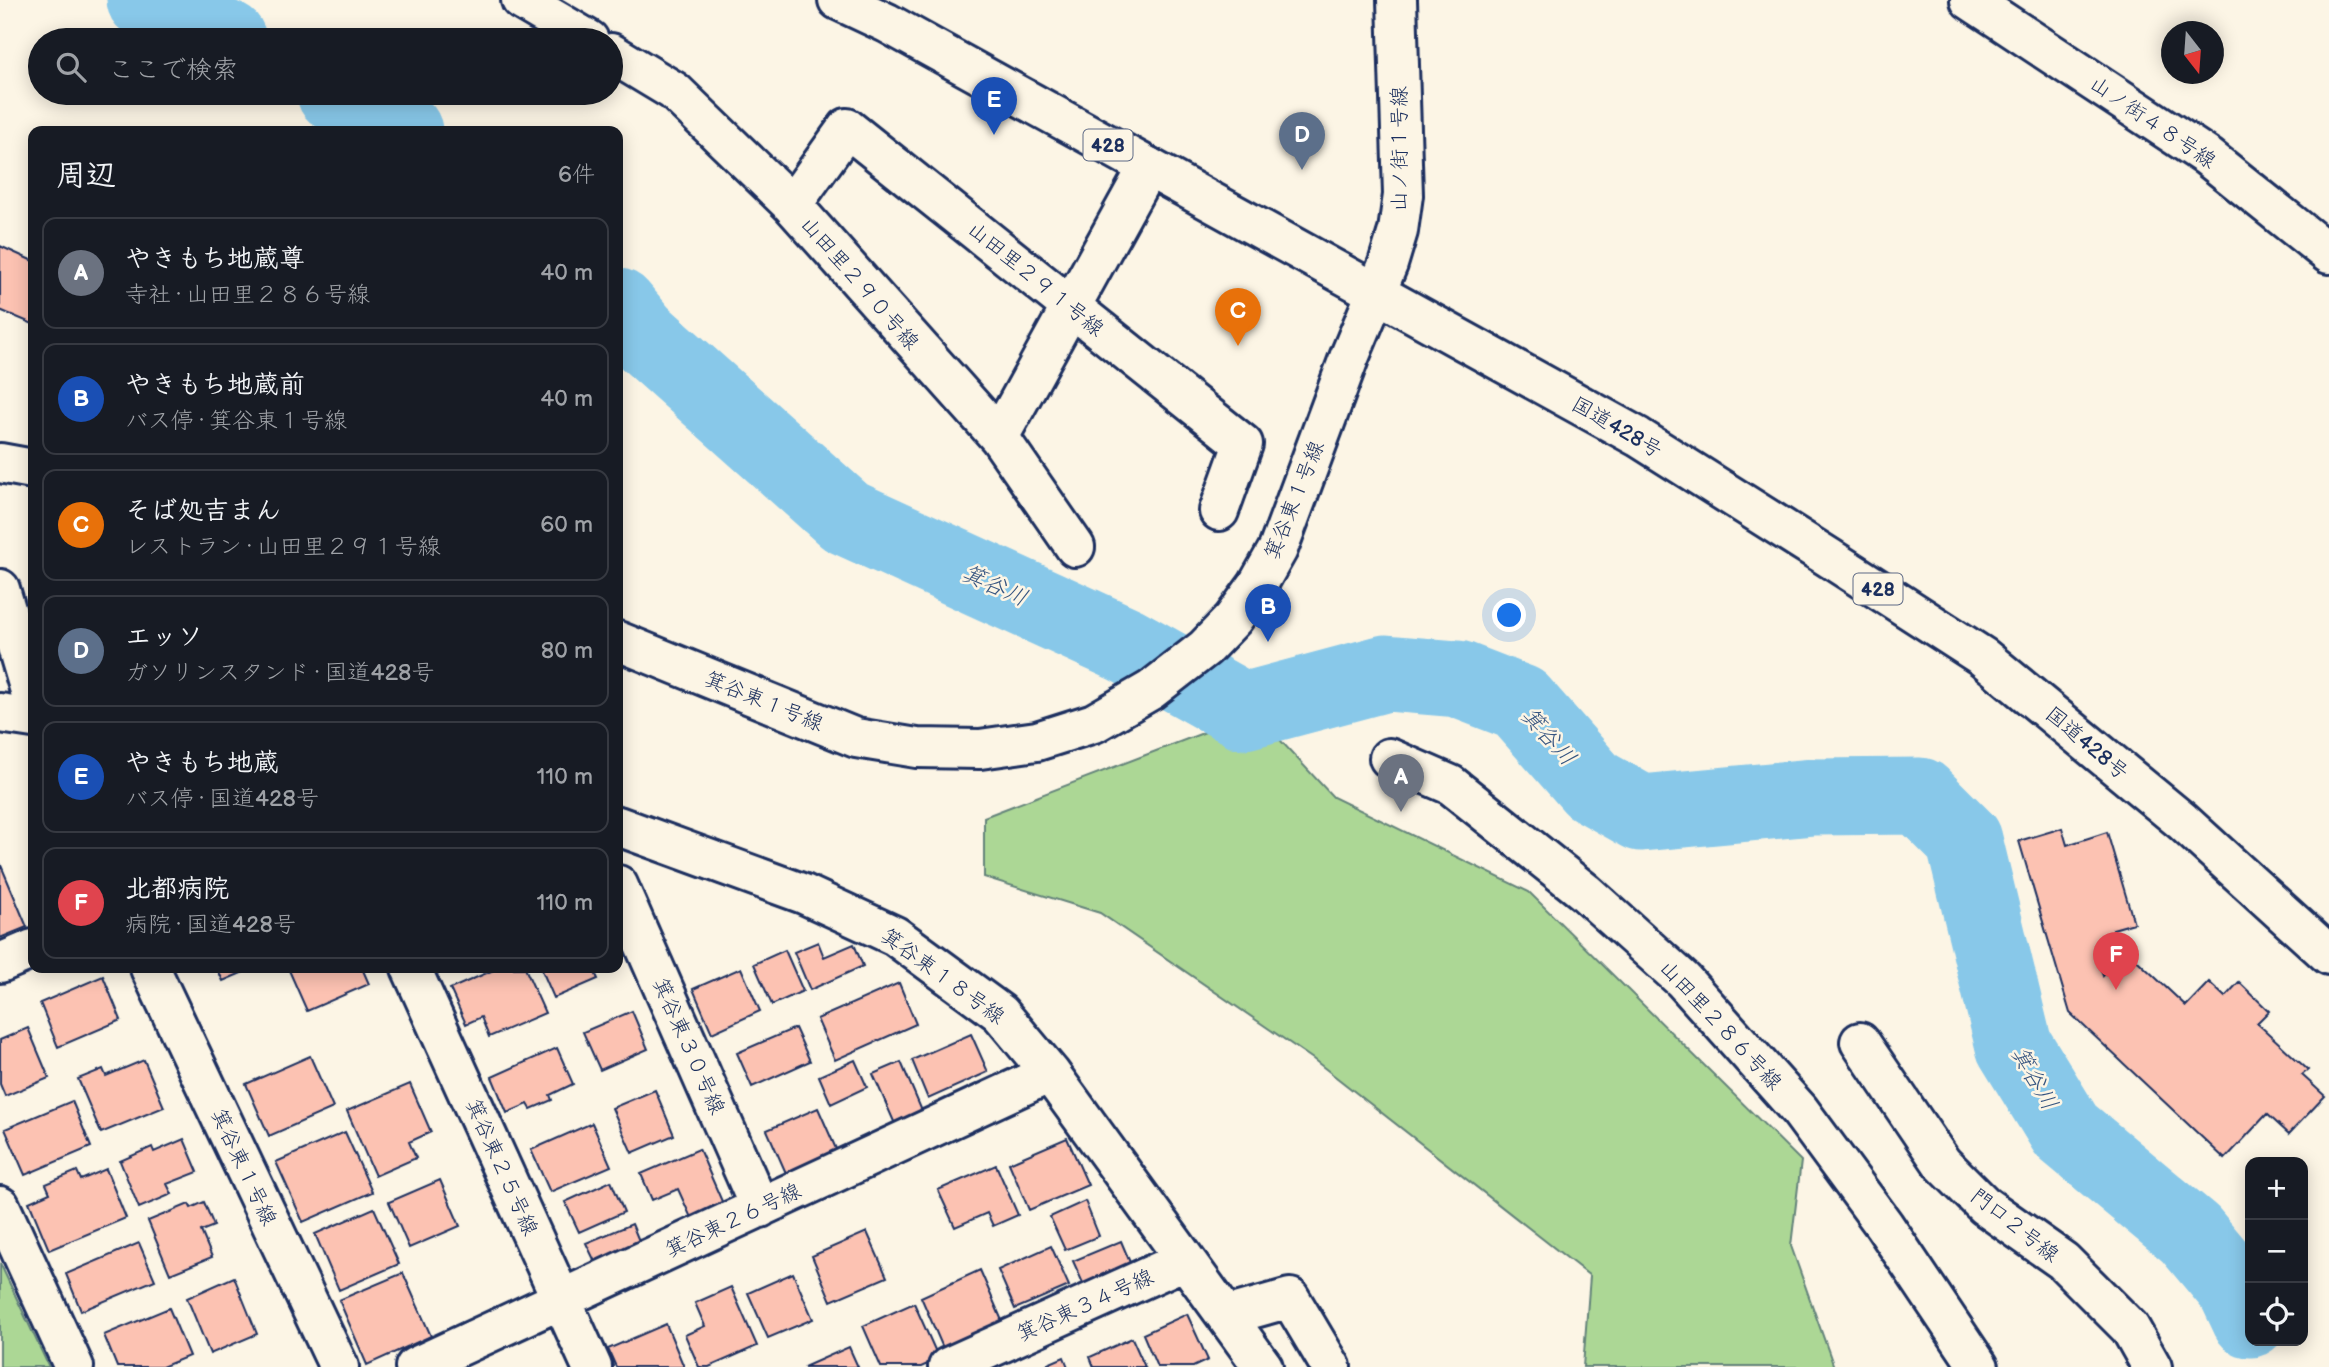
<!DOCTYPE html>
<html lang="ja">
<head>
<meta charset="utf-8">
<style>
  :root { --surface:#171b24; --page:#242831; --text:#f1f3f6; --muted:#9ea1a6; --line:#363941; --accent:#ea580c }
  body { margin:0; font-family:"Balsamiq Sans","Klee One",sans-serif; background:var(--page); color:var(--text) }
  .controls { position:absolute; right:21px; bottom:21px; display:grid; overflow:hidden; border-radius:14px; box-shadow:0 4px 18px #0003 }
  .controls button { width:63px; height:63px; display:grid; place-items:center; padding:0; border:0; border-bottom:2px solid var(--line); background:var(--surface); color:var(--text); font:35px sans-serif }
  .compass { position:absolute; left:2161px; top:21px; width:63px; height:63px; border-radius:50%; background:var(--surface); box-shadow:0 4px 18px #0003; rotate:163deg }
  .you { position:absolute; left:1510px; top:616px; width:24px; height:24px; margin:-18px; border:5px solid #fff; border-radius:50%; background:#1a73e8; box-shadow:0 0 0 10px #1a73e833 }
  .badge { display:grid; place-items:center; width:46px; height:46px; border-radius:50%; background:var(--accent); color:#fff; font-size:23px; font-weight:700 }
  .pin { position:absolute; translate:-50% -58px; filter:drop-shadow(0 2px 4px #0008) }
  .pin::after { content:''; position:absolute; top:37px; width:24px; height:21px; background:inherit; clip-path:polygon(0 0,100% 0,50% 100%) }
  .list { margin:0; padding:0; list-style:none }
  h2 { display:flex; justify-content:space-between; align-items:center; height:91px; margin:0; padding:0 28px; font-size:30px }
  h2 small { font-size:23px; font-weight:400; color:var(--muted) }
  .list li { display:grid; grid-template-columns:46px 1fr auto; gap:21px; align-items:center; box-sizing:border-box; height:112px; margin:0 14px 14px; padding:0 14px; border:2px solid var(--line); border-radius:14px }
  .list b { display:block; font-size:26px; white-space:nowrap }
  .list p { margin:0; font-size:23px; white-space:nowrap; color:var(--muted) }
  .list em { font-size:23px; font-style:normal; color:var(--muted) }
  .icon { flex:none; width:38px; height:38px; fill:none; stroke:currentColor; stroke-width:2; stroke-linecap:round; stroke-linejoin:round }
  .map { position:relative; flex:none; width:2329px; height:1367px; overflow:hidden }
  .search { position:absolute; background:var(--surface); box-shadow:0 4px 18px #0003; left:28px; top:28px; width:595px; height:77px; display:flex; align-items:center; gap:18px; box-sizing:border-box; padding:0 24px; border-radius:38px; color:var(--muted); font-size:26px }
  .panel { position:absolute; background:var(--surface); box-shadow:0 4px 18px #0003; left:28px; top:126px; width:595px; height:847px; border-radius:14px }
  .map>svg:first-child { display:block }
</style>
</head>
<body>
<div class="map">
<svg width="2329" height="1367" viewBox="0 0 2329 1367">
  <rect width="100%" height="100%" fill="#fcf5e5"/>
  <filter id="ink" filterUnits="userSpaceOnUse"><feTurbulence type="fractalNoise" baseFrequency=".0143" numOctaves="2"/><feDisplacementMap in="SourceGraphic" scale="14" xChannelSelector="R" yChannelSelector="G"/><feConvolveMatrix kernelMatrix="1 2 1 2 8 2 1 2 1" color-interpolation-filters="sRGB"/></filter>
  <g filter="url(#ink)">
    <path fill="#acd795" stroke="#64837a" stroke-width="2" d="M1255 713 1333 797 1529 892 1801 1161 1791 1246 1834 1367H1583L1590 1276 1313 1059 1100 913 984 877V817Z
      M0 1263 49 1367H0Z"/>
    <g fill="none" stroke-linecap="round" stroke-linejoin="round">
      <path stroke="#88c8e9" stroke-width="77" d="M145 0 228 40
        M335 93 404 131
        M618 307 641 334 846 517 1126 645 1244 711 1386 673 1458 679 1520 703 1593 786 1641 813 1813 797 1920 796 1964 840 2014 1046 2066 1131 2190 1234 2236 1289 2250 1319"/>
    </g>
    <path fill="#fcc2b2" stroke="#1b2f5e" stroke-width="2" d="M0 246 33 261V324L0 310Z
      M2062 828 2067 845 2107 832 2134 923 2113 929 2117 941 2094 948 2103 976 2127 951 2186 1006 2209 982 2225 997 2239 982 2269 1011 2257 1023 2308 1070 2302 1075 2325 1096 2289 1134 2267 1114 2225 1159 2070 1013 2019 841Z
      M0 863 27 927 0 938Z
      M818 942 824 957 854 944 863 966 810 990 794 952Z
      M785 950 803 991 772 1005 754 964Z
      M217 968H253L223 981Z
      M288 968H362L369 984 307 1011Z
      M498 968H525L545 1013 489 1037 481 1017 466 1024 450 989Z
      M541 968H593L598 979 554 998Z
      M741 968 760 1011 712 1033 693 989Z
      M103 976 121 1020 58 1047 40 1003Z
      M899 983 916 1024 835 1060 817 1019Z
      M632 1011 648 1049 600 1070 583 1032Z
      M28 1028 49 1078 5 1096 0 1084V1040Z
      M795 1028 810 1061 752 1087 737 1053Z
      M971 1034 988 1072 928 1099 912 1060Z
      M557 1048 573 1084 550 1095 552 1100 531 1109 528 1104 507 1113 492 1077Z
      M310 1056 333 1108 269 1136 246 1084Z
      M144 1060 164 1107 101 1133 78 1079 103 1069 106 1076Z
      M855 1060 867 1087 831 1104 819 1076Z
      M901 1062 922 1111 895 1124 873 1074Z
      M410 1084 431 1132 409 1142 416 1158 375 1176 347 1111Z
      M655 1090 674 1135 632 1153 612 1108Z
      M72 1101 91 1147 25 1175 5 1129Z
      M818 1108 840 1158 789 1180 767 1130Z
      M592 1123 611 1166 550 1192 531 1150Z
      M345 1132 372 1192 303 1222 276 1162Z
      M1067 1138 1088 1185 1029 1210 1009 1163Z
      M184 1139 198 1172 167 1184 172 1194 139 1208 120 1161 152 1147 154 1152Z
      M699 1149 724 1206 692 1220 678 1189 652 1200 641 1174Z
      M996 1165 1018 1215 993 1226 987 1213 955 1227 938 1190Z
      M106 1169 126 1218 49 1250 29 1202 50 1193 46 1184 77 1171 81 1180Z
      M440 1180 460 1226 409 1248 389 1202Z
      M611 1181 624 1212 579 1232 565 1202Z
      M1085 1201 1099 1236 1065 1250 1050 1217Z
      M204 1202 214 1226 201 1231 212 1257 170 1274 148 1221 189 1204 191 1208Z
      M374 1208 399 1264 339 1290 315 1234Z
      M632 1224 644 1253 600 1272 586 1243Z
      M867 1232 887 1277 831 1301 812 1256Z
      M1121 1241 1134 1272 1087 1292 1073 1261Z
      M139 1243 155 1280 81 1311 66 1274Z
      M1051 1246 1069 1286 1015 1309 998 1270Z
      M980 1270 1003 1323 943 1348 921 1297Z
      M403 1273 431 1336 367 1365 339 1300Z
      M793 1273 813 1319 768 1338 748 1293Z
      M234 1277 257 1334 210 1354 187 1298Z
      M731 1287 757 1346 709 1367H699L685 1335 705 1326 695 1303Z
      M914 1303 939 1359 921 1367H881L863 1326Z
      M169 1308 189 1356 162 1367H117L104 1335Z
      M1187 1314 1208 1360 1193 1367H1157L1143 1334Z
      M666 1324 684 1367H616L608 1349Z
      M1132 1338 1145 1367H1094L1090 1357Z
      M849 1347 858 1367H804Z
      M1064 1357 1068 1367H1041Z"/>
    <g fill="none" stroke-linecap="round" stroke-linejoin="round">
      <g stroke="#1b2f5e" stroke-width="44">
        <path id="minor" d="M521 0 589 40
          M1970 0 2208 157 2329 254
          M611 53 674 91 792 205 999 437 1075 547
          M792 205 847 128 1243 444 1219 511
          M999 437 1148 167
          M0 589 33 701
          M0 713 33 718
          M1389 758 1451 785 1585 892 1683 980 1800 1111 1884 1225 1979 1367
          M618 826 804 894 895 936 1000 1013 1050 1073 1263 1367
          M618 885 760 1208
          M0 963 33 949
          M150 968 339 1367
          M411 968 592 1367
          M1860 1042 1942 1163 1985 1206 2063 1261 2130 1328 2152 1367
          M0 1206 74 1367
          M1226 1316 1290 1298 1331 1367
          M415 1367 1050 1073
          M948 1367 1185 1260"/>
      </g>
      <g stroke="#1b2f5e" stroke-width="44">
        <path id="tertiary" d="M0 463 33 469
          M618 641 856 738 917 748 980 749 1037 741 1094 723 1151 690 1205 648 1233 619 1257 586 1278 549 1349 358 1388 264 1398 231 1403 195 1397 0"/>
      </g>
      <g stroke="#1b2f5e" stroke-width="44">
        <path id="trunk" d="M838 0 887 23 1638 437 1828 557 1983 657 2182 821 2329 955"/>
      </g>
      <use href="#minor" stroke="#fcf5e5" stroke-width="38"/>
      <use href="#tertiary" stroke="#fcf5e5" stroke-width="38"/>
      <use href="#trunk" stroke="#fcf5e5" stroke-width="38"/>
    </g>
  </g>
  <g text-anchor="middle" stroke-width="5" stroke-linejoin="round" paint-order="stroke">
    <g fill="#fcf5e5" stroke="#5e6a86" stroke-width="2">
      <rect x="1083.5" y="129.5" width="49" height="31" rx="5"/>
      <rect x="1853.5" y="573.5" width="49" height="31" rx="5"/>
    </g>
    <g font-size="19" font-weight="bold" fill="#1b2f5e">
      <text x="1108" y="152">428</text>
      <text x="1878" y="596">428</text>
    </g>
    <g font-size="21" fill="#1b2f5e" stroke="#fcf5e5">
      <text transform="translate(2153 122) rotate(34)" y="7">山ノ街４８号線</text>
      <text transform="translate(1399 149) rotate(-90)" y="7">山ノ街１号線</text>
      <text transform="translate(1036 279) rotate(39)" y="7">山田里２９１号線</text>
      <text transform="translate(860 283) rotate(49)" y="7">山田里２９０号線</text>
      <text transform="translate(1617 427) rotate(30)" y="7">国道428号</text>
      <text transform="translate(1294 500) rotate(-68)" y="7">箕谷東１号線</text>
      <text transform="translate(764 701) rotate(22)" y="7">箕谷東１号線</text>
      <text transform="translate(2087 743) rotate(40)" y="7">国道428号</text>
      <text transform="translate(943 976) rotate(36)" y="7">箕谷東１８号線</text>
      <text transform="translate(1721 1025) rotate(47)" y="7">山田里２８６号線</text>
      <text transform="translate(689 1046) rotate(66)" y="7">箕谷東３０号線</text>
      <text transform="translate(244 1167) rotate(65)" y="7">箕谷東１号線</text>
      <text transform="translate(502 1167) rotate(66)" y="7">箕谷東２５号線</text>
      <text transform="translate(733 1220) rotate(-25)" y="7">箕谷東２６号線</text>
      <text transform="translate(2015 1225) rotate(38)" y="7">門口２号線</text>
      <text transform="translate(1085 1305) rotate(-24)" y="7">箕谷東３４号線</text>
    </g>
    <g font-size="23" font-style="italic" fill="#365581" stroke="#fcf5e5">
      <text transform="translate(995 585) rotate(24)" y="8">箕谷川</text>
      <text transform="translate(1549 736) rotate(48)" y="8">箕谷川</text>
      <text transform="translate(2035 1078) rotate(60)" y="8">箕谷川</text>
    </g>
  </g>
</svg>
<div class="controls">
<button>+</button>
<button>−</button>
<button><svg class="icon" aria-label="locate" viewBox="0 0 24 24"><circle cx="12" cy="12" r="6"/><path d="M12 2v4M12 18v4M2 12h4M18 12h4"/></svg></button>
</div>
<svg class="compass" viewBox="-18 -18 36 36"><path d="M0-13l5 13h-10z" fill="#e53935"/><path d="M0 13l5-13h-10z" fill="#9ea1a6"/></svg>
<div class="you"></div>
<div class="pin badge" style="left:1401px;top:812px;background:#6b7280">A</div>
<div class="pin badge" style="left:1268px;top:642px;background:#1a4fb4">B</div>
<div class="pin badge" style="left:1238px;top:346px;background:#e8710a">C</div>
<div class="pin badge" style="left:1302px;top:170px;background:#5c6f8a">D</div>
<div class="pin badge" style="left:994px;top:135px;background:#1a4fb4">E</div>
<div class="pin badge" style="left:2116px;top:990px;background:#e0444e">F</div>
<div class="search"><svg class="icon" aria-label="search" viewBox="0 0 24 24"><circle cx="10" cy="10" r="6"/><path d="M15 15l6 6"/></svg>ここで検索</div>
<section class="panel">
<h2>周辺<small>6件</small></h2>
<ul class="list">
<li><span class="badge" style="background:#6b7280">A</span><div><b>やきもち地蔵尊</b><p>寺社 · 山田里２８６号線</p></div><em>40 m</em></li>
<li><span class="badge" style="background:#1a4fb4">B</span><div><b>やきもち地蔵前</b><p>バス停 · 箕谷東１号線</p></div><em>40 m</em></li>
<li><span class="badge" style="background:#e8710a">C</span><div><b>そば処吉まん</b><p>レストラン · 山田里２９１号線</p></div><em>60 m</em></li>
<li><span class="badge" style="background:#5c6f8a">D</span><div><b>エッソ</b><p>ガソリンスタンド · 国道428号</p></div><em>80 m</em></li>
<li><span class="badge" style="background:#1a4fb4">E</span><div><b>やきもち地蔵</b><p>バス停 · 国道428号</p></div><em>110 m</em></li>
<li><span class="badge" style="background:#e0444e">F</span><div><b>北都病院</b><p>病院 · 国道428号</p></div><em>110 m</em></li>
</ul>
</section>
</div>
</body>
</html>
